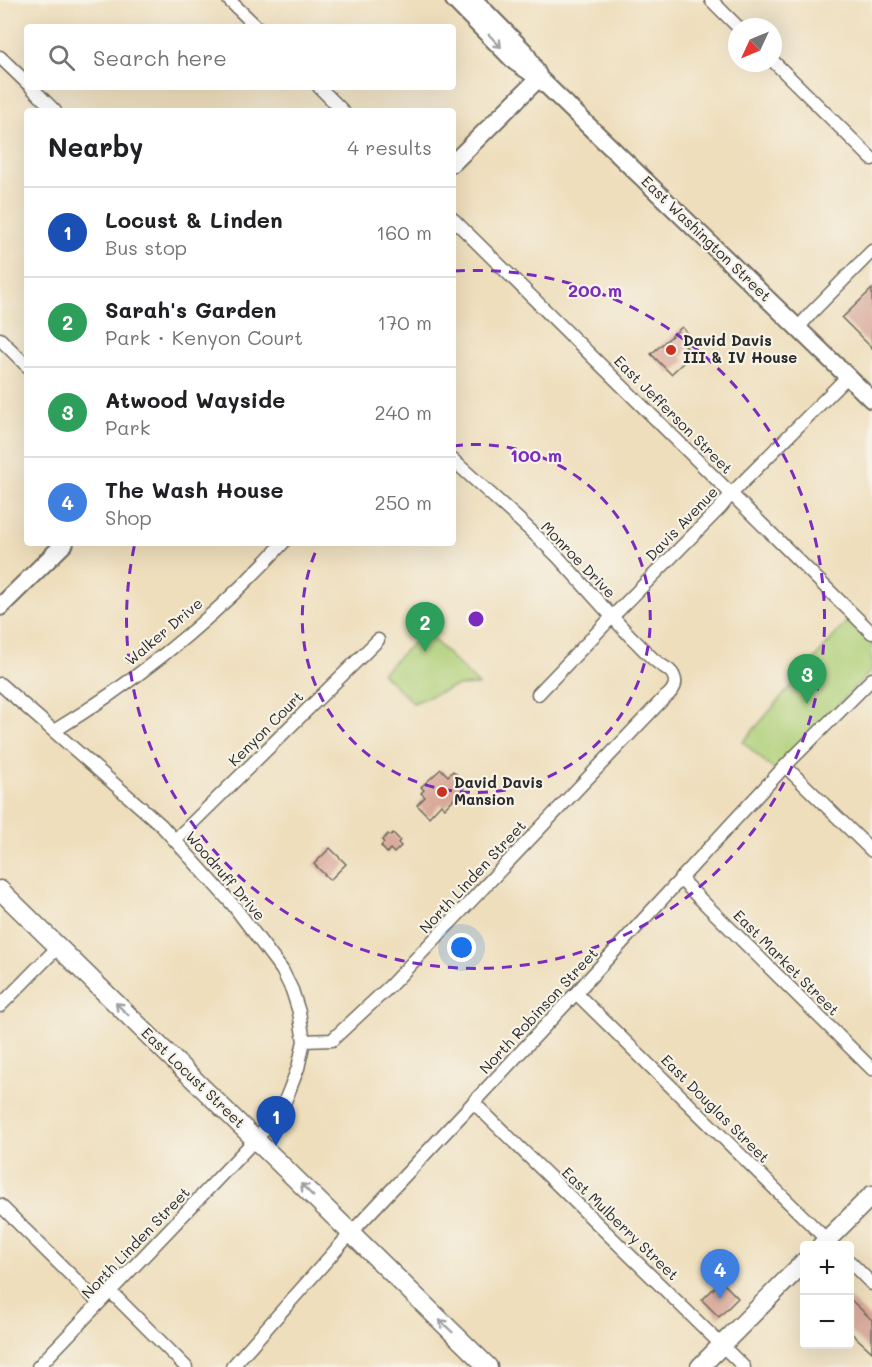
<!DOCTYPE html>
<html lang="en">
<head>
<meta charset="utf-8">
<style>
  :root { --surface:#fff; --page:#f6f6f6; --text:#202124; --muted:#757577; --line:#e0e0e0; --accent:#1a73e8 }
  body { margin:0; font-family:Mali,sans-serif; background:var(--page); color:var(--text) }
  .controls { position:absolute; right:18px; bottom:18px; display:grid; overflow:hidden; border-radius:6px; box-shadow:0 6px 24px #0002 }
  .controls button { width:54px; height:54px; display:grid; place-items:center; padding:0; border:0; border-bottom:2px solid var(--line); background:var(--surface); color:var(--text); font:30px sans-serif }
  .compass { position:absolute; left:728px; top:18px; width:54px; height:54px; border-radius:50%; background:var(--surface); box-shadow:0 6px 24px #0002; rotate:226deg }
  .you { position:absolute; left:462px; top:948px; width:21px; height:21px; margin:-15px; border:4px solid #fff; border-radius:50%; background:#1a73e8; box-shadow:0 0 0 9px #1a73e833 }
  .badge { display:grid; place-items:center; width:39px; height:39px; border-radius:50%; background:var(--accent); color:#fff; font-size:20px; font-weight:700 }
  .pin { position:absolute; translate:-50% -50px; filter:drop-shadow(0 2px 3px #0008) }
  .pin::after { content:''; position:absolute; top:32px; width:21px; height:18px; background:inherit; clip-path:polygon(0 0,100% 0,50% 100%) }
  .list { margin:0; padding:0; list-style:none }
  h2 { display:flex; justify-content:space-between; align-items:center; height:78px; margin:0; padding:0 24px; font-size:26px }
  h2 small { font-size:20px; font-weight:400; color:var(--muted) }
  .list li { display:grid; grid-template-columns:39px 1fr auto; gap:18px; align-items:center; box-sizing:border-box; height:90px; padding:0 24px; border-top:2px solid var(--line) }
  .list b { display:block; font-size:22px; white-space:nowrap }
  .list p { margin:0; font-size:20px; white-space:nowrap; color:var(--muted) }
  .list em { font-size:20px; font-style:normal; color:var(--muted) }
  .icon { flex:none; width:33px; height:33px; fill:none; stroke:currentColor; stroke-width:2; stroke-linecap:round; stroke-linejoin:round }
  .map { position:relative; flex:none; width:872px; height:1367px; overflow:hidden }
  .search { position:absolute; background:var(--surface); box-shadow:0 6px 24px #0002; left:24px; top:24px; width:432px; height:66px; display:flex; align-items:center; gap:15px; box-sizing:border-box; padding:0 21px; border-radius:6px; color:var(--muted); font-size:22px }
  .panel { position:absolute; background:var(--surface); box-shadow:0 6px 24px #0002; left:24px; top:108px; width:432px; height:438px; border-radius:6px }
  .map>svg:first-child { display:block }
</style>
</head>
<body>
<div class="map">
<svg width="872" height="1367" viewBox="0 0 872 1367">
  <rect width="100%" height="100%" fill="#f7f3e8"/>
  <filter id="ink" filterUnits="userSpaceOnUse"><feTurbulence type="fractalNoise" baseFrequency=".0167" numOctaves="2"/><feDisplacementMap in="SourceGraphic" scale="12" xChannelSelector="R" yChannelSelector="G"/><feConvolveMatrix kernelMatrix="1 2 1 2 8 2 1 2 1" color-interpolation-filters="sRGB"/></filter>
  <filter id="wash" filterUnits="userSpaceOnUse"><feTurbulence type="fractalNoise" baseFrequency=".008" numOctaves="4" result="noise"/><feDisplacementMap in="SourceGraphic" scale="24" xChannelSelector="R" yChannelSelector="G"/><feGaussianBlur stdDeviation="1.35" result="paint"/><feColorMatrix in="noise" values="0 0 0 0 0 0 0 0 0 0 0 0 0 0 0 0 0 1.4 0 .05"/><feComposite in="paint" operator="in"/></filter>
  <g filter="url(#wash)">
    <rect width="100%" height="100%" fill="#eedebc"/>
    <path fill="#aecf77" stroke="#6c7d51" stroke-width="1.5" d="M848 620 872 643V670L775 771 743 742Z
      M425 631 479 685 458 686 448 689 413 703 382 673Z"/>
    <g id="blocks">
      <path fill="#d8a899" d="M872 289V348L842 318Z
        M682 327 691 337 684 344 688 349 685 352 686 353 681 357 685 361 671 374 651 354Z
        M441 769 448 776 453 771 460 778 457 782 464 788 445 808 441 804 429 817 417 805 425 797 421 793 424 790 421 787Z
        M393 833 400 840 398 843 401 846 394 853 390 849 387 853 381 846 384 843 382 840 388 834 390 836Z
        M330 848 346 864 330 880 314 864Z
        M721 1281 738 1298 719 1317 702 1300Z
        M849 1298 872 1320V1352L849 1331Z"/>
    </g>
  </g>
  <g filter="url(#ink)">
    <use href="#blocks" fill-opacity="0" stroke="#6f6a5e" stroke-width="1.5"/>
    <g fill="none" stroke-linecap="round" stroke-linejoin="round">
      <g stroke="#6f6a5e" stroke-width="15">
        <path id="street" d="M229 0 257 27
          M711 0 738 27
          M0 57 27 83
          M773 61 872 159
          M31 87 55 111
          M319 87 343 111
          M453 219 872 633
          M799 327 812 312 872 251
          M0 339 27 366
          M0 684 161 825 233 905 282 970 292 990 299 1012 304 1041 298 1068 291 1086 283 1106 271 1123 38 1367
          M538 694 612 617 721 507 731 494 848 376
          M54 731C138 680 216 617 283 543
          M785 766 872 851
          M175 840 378 640
          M680 879 872 1069
          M576 993 832 1245
          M0 1006 58 947
          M304 1041 332 1040 390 986 663 699C670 694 678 686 674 677 672 671 666 668 661 665 650 658 641 646 631 637 606 611 582 583 557 556 524 523 488 492 453 460
          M474 1103 744 1367
          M0 1205 99 1303
          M850 1262 872 1284
          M111 1292 186 1367
          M232 1367 351 1233 576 993 732 823 785 766 872 679"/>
      </g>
      <g stroke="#6f6a5e" stroke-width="20">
        <path id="secondary" d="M454 0 515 62 539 78 872 400
          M474 0 525 52 538 75
          M453 163 539 78
          M0 607 65 543"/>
      </g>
      <g stroke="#6f6a5e" stroke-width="21">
        <path id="primary" d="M0 890 488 1367
          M821 1246 872 1195
          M700 1367 804 1262"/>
      </g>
      <use href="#street" stroke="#fff" stroke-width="12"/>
      <use href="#secondary" stroke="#fff" stroke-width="16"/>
      <use href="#primary" stroke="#fff" stroke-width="18"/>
    </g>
    <defs><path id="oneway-shaft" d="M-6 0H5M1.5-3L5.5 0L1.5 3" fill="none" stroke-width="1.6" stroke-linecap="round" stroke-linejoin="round" transform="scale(1.5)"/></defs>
    <g stroke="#a0a0a0">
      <use href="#oneway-shaft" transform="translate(495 41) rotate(46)"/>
      <use href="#oneway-shaft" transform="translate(122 1009) rotate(-136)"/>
      <use href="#oneway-shaft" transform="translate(307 1190) rotate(-135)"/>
      <use href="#oneway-shaft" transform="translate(446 1326) rotate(-136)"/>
    </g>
  </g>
  <g fill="none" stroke="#7b2cbf" stroke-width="3" stroke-dasharray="10 8">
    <path d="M453 446A174 174 0 1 1 319 544"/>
    <path d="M455 271A349 349 0 1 1 135 543"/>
  </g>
  <g fill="#c8321e" stroke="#f7f3e8" stroke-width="2">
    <circle cx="671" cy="350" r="6"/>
    <circle cx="442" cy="792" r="6"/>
  </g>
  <g text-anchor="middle" stroke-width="4.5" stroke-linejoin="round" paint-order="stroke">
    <g font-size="15" fill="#2b2b2b" stroke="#f7f3e8">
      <text transform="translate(706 239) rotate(44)" y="5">East Washington Street</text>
      <text transform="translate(673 415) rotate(45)" y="5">East Jefferson Street</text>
      <text transform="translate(682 524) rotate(-46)" y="5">Davis Avenue</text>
      <text transform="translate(578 560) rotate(46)" y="5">Monroe Drive</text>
      <text transform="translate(164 632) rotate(-40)" y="5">Walker Drive</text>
      <text transform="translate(266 729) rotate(-45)" y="5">Kenyon Court</text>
      <text transform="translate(225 876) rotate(49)" y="5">Woodruff Drive</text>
      <text transform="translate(473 877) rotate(-47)" y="5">North Linden Street</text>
      <text transform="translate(786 963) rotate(45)" y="5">East Market Street</text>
      <text transform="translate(539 1011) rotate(-47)" y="5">North Robinson Street</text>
      <text transform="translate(193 1078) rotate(44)" y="5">East Locust Street</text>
      <text transform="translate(715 1109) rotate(45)" y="5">East Douglas Street</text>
      <text transform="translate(620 1224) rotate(44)" y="5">East Mulberry Street</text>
      <text transform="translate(136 1243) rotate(-46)" y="5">North Linden Street</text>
    </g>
    <g font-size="15" font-weight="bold" fill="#2b2b2b" stroke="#f7f3e8" text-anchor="start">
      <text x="683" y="346">David Davis<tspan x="683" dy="17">III &amp; IV House</tspan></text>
      <text x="454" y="788">David Davis<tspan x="454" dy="17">Mansion</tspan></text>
    </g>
  </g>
  <circle cx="476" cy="619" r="9" fill="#7b2cbf" stroke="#f7f3e8" stroke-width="3"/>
  <g font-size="18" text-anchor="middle" font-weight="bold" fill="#7b2cbf" stroke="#f7f3e8" stroke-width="4.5" stroke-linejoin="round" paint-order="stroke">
    <text x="595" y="297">200 m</text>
    <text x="536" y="462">100 m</text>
  </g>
</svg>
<div class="controls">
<button>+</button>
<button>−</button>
</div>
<svg class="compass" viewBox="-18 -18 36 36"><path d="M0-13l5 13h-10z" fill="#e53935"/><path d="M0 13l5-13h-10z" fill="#757577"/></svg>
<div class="you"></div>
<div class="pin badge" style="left:276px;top:1146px;background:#1a4fb4">1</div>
<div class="pin badge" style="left:425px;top:652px;background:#2e9e5b">2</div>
<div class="pin badge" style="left:807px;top:704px;background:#2e9e5b">3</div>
<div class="pin badge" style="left:720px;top:1299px;background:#3f7fe0">4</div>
<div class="search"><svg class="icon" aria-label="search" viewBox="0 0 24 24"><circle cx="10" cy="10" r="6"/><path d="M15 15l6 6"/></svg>Search here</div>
<section class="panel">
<h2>Nearby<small>4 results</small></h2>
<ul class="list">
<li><span class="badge" style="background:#1a4fb4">1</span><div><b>Locust &amp; Linden</b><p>Bus stop</p></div><em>160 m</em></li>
<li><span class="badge" style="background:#2e9e5b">2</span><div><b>Sarah's Garden</b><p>Park · Kenyon Court</p></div><em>170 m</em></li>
<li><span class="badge" style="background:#2e9e5b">3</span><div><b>Atwood Wayside</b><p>Park</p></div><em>240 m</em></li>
<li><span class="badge" style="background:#3f7fe0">4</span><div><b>The Wash House</b><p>Shop</p></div><em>250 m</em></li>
</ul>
</section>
</div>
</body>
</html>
